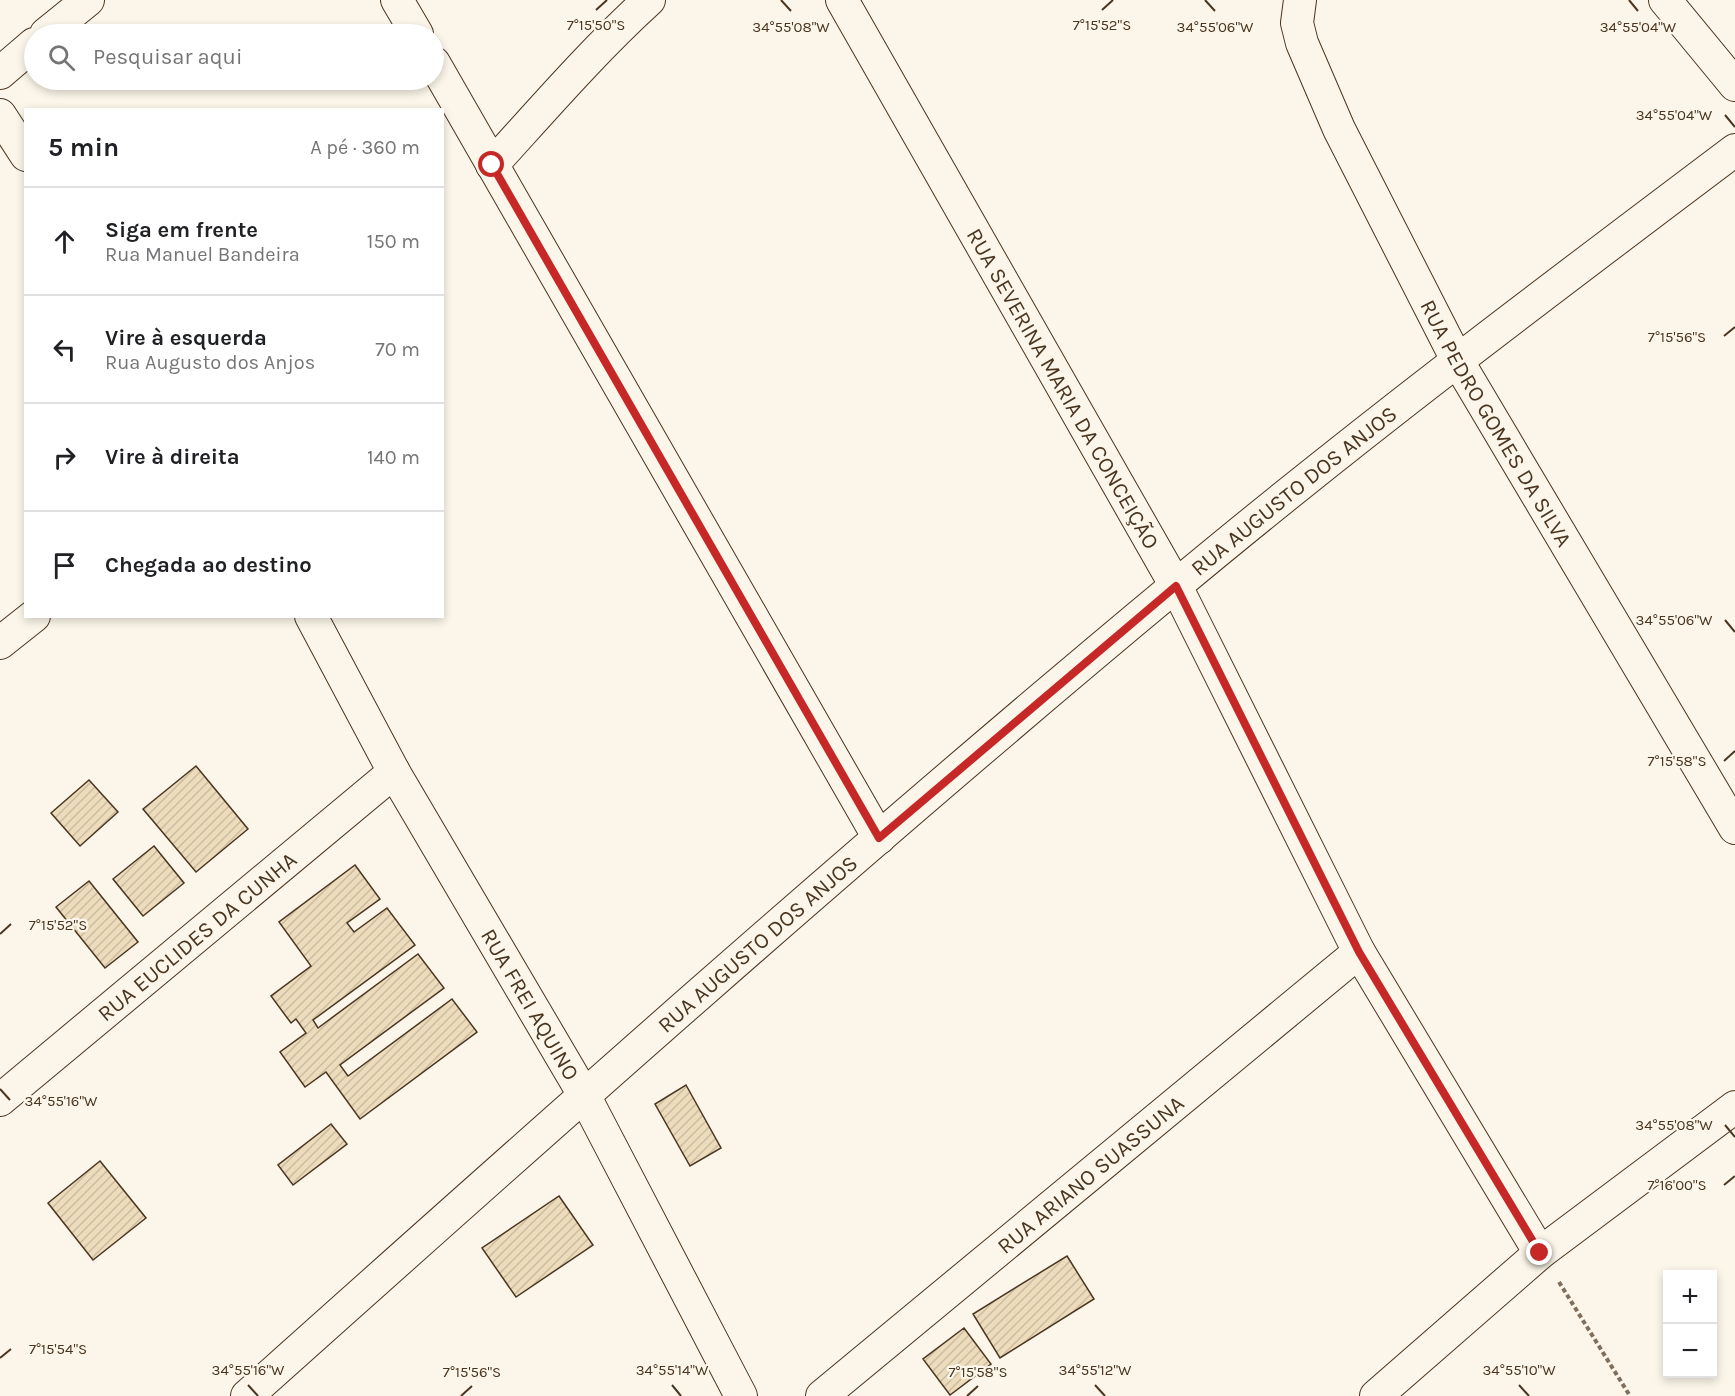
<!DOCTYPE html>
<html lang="pt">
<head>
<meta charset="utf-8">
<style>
  :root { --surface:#fff; --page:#f2f2f2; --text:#202124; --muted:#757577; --line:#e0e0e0 }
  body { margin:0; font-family:Karla,sans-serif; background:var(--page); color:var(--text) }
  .controls { position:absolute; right:18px; bottom:18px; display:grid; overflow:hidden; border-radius:0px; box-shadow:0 3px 9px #0003 }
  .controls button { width:54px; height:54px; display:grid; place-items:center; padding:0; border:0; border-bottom:2px solid var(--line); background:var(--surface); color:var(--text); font:30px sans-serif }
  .stop { position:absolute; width:18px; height:18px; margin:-14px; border:4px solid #c62828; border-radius:50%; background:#fff }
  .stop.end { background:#c62828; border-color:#fff; box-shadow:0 2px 6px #0008 }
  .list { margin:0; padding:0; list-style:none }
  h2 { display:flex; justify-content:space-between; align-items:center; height:78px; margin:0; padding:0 24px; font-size:26px }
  h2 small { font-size:20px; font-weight:400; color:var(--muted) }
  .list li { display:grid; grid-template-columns:39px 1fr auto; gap:18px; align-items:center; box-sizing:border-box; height:108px; padding:0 24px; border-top:2px solid var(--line) }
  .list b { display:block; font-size:22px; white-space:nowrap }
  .list p { margin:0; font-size:20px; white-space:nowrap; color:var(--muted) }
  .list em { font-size:20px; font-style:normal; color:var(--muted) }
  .icon { flex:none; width:33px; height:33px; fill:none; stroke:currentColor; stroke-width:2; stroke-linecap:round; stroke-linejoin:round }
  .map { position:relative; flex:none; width:1735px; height:1396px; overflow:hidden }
  .search { position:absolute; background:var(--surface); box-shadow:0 3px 9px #0003; left:24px; top:24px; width:420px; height:66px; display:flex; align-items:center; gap:15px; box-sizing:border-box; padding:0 21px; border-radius:33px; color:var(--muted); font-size:22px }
  .panel { position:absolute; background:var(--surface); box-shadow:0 3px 9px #0003; left:24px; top:108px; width:420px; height:510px; border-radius:0px }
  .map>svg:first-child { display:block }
</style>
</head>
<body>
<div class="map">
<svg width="1735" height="1396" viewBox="0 0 1735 1396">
  <defs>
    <pattern id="building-hatch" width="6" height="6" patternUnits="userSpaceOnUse" patternTransform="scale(1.5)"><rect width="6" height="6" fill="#ecdcbc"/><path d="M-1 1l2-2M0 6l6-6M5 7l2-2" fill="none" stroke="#ccbda1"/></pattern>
  </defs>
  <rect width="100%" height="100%" fill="#fbf6e9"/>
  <path fill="url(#building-hatch)" stroke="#4a3520" stroke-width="1.5" d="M196 766 248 829 196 872 143 809Z
    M89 780 118 812 80 846 51 813Z
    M154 846 184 883 143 916 113 879Z
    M355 865 380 899 347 923 354 932 387 908 415 945 313 1020 318 1028 418 954 444 988 340 1065 348 1076 452 999 477 1032 360 1119 326 1072 305 1087 280 1052 306 1033 296 1019 291 1023 271 996 311 966 279 922Z
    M89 881 138 942 105 968 56 907Z
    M686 1085 721 1148 690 1166 655 1104Z
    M331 1124 347 1144 293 1185 278 1165Z
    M100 1161 146 1218 93 1260 48 1203Z
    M559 1196 593 1245 516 1297 482 1248Z
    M1067 1256 1094 1299 1000 1358 973 1314Z
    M964 1328 991 1364 950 1395 923 1359Z"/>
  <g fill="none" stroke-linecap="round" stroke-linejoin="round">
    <g stroke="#4a3520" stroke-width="34">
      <g id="street">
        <path d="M397 0 417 34"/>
        <path id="s1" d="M842 0 1176 586 1359 952 1540 1253"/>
        <path id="s2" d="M1300 0 1297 23 1302 43 1339 129 1457 360 1735 828"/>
        <path d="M1665 0 1735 85"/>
        <path d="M46 34 88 0"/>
        <path d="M434 63 879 838"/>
        <path d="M0 73 34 44"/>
        <path d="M0 115 26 155"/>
        <path d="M492 165C543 109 593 51 649 0"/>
        <path id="s3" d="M311 616 394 772 584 1095 741 1396"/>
        <path d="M0 643 34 616"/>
        <path id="s4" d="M0 1100 394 772"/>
        <path id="s5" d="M247 1396C552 1123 858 850 1173 588 1355 436 1545 293 1735 150"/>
        <path id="s6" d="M822 1396 1359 952"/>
        <path d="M1376 1396 1540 1253 1735 1107"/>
      </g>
    </g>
    <path stroke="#7f6f5c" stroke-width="4" stroke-dasharray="4.5 3" stroke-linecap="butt" d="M1559 1282 1630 1396"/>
    <use href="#street" stroke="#fbf6e9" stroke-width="32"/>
  </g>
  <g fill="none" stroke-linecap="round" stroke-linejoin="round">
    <path stroke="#c62828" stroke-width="8" d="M492 165 879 838 1176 586 1359 952 1540 1253"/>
  </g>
  <path fill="none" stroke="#4a3520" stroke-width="2" d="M781 0 791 11M1205 0 1215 11M1629 0 1638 11M596 10 607 0M1102 10 1113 0M1725 115 1735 127M1724 336 1735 327M1725 620 1735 632M1724 761 1735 751M0 934 11 924M0 1089 10 1100M1725 1125 1735 1137M1724 1185 1735 1176M0 1358 11 1349M248 1385 258 1396M672 1385 681 1396M1095 1385 1105 1396M1519 1385 1529 1396M461 1396 472 1386M967 1396 978 1386"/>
  <g text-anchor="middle" stroke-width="4.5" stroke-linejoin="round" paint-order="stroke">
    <g font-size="22" fill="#4a3520" stroke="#fbf6e9">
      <text dy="8" stroke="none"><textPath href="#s1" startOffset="447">RUA SEVERINA MARIA DA CONCEIÇÃO</textPath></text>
      <text dy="8" stroke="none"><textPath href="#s2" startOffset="471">RUA PEDRO GOMES DA SILVA</textPath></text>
      <text dy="8" stroke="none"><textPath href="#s5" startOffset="1384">RUA AUGUSTO DOS ANJOS</textPath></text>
      <text dy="8" stroke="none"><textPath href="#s4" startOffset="256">RUA EUCLIDES DA CUNHA</textPath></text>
      <text dy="8" stroke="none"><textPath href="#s5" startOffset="682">RUA AUGUSTO DOS ANJOS</textPath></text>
      <text dy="8" stroke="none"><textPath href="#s3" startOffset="446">RUA FREI AQUINO</textPath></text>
      <text dy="8" stroke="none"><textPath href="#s6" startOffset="348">RUA ARIANO SUASSUNA</textPath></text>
    </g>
  </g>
  <g font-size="15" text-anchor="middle" fill="#4a3520" stroke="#fbf6e9" stroke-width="4.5" stroke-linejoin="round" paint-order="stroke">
    <text x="596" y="30">7°15'50"S</text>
    <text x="1102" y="30">7°15'52"S</text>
    <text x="791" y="32">34°55'08"W</text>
    <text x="1215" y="32">34°55'06"W</text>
    <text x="1638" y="32">34°55'04"W</text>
    <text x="1674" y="120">34°55'04"W</text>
    <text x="1677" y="342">7°15'56"S</text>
    <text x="1674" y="625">34°55'06"W</text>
    <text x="1677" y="766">7°15'58"S</text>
    <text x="58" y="930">7°15'52"S</text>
    <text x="61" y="1106">34°55'16"W</text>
    <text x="1674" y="1130">34°55'08"W</text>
    <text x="1677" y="1190">7°16'00"S</text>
    <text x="58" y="1354">7°15'54"S</text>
    <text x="248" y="1375">34°55'16"W</text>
    <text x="672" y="1375">34°55'14"W</text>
    <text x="1095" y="1375">34°55'12"W</text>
    <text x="1519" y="1375">34°55'10"W</text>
    <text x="472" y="1377">7°15'56"S</text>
    <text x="978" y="1377">7°15'58"S</text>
  </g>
</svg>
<div class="controls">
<button>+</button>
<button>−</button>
</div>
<div class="stop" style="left:492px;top:165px"></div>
<div class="stop end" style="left:1540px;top:1253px"></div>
<div class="search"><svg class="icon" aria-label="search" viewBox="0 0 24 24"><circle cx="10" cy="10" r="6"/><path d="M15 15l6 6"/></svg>Pesquisar aqui</div>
<section class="panel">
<h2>5 min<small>A pé · 360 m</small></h2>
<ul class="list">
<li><svg class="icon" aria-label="ahead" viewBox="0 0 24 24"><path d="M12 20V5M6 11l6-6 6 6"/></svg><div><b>Siga em frente</b><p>Rua Manuel Bandeira</p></div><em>150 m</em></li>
<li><svg class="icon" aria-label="left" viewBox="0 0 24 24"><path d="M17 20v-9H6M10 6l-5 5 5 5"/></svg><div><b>Vire à esquerda</b><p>Rua Augusto dos Anjos</p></div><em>70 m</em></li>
<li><svg class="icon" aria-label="right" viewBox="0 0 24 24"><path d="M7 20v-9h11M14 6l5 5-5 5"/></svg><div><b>Vire à direita</b></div><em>140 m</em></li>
<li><svg class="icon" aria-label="arrive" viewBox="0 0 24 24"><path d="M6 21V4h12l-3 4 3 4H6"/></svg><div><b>Chegada ao destino</b></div></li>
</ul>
</section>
</div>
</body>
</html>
